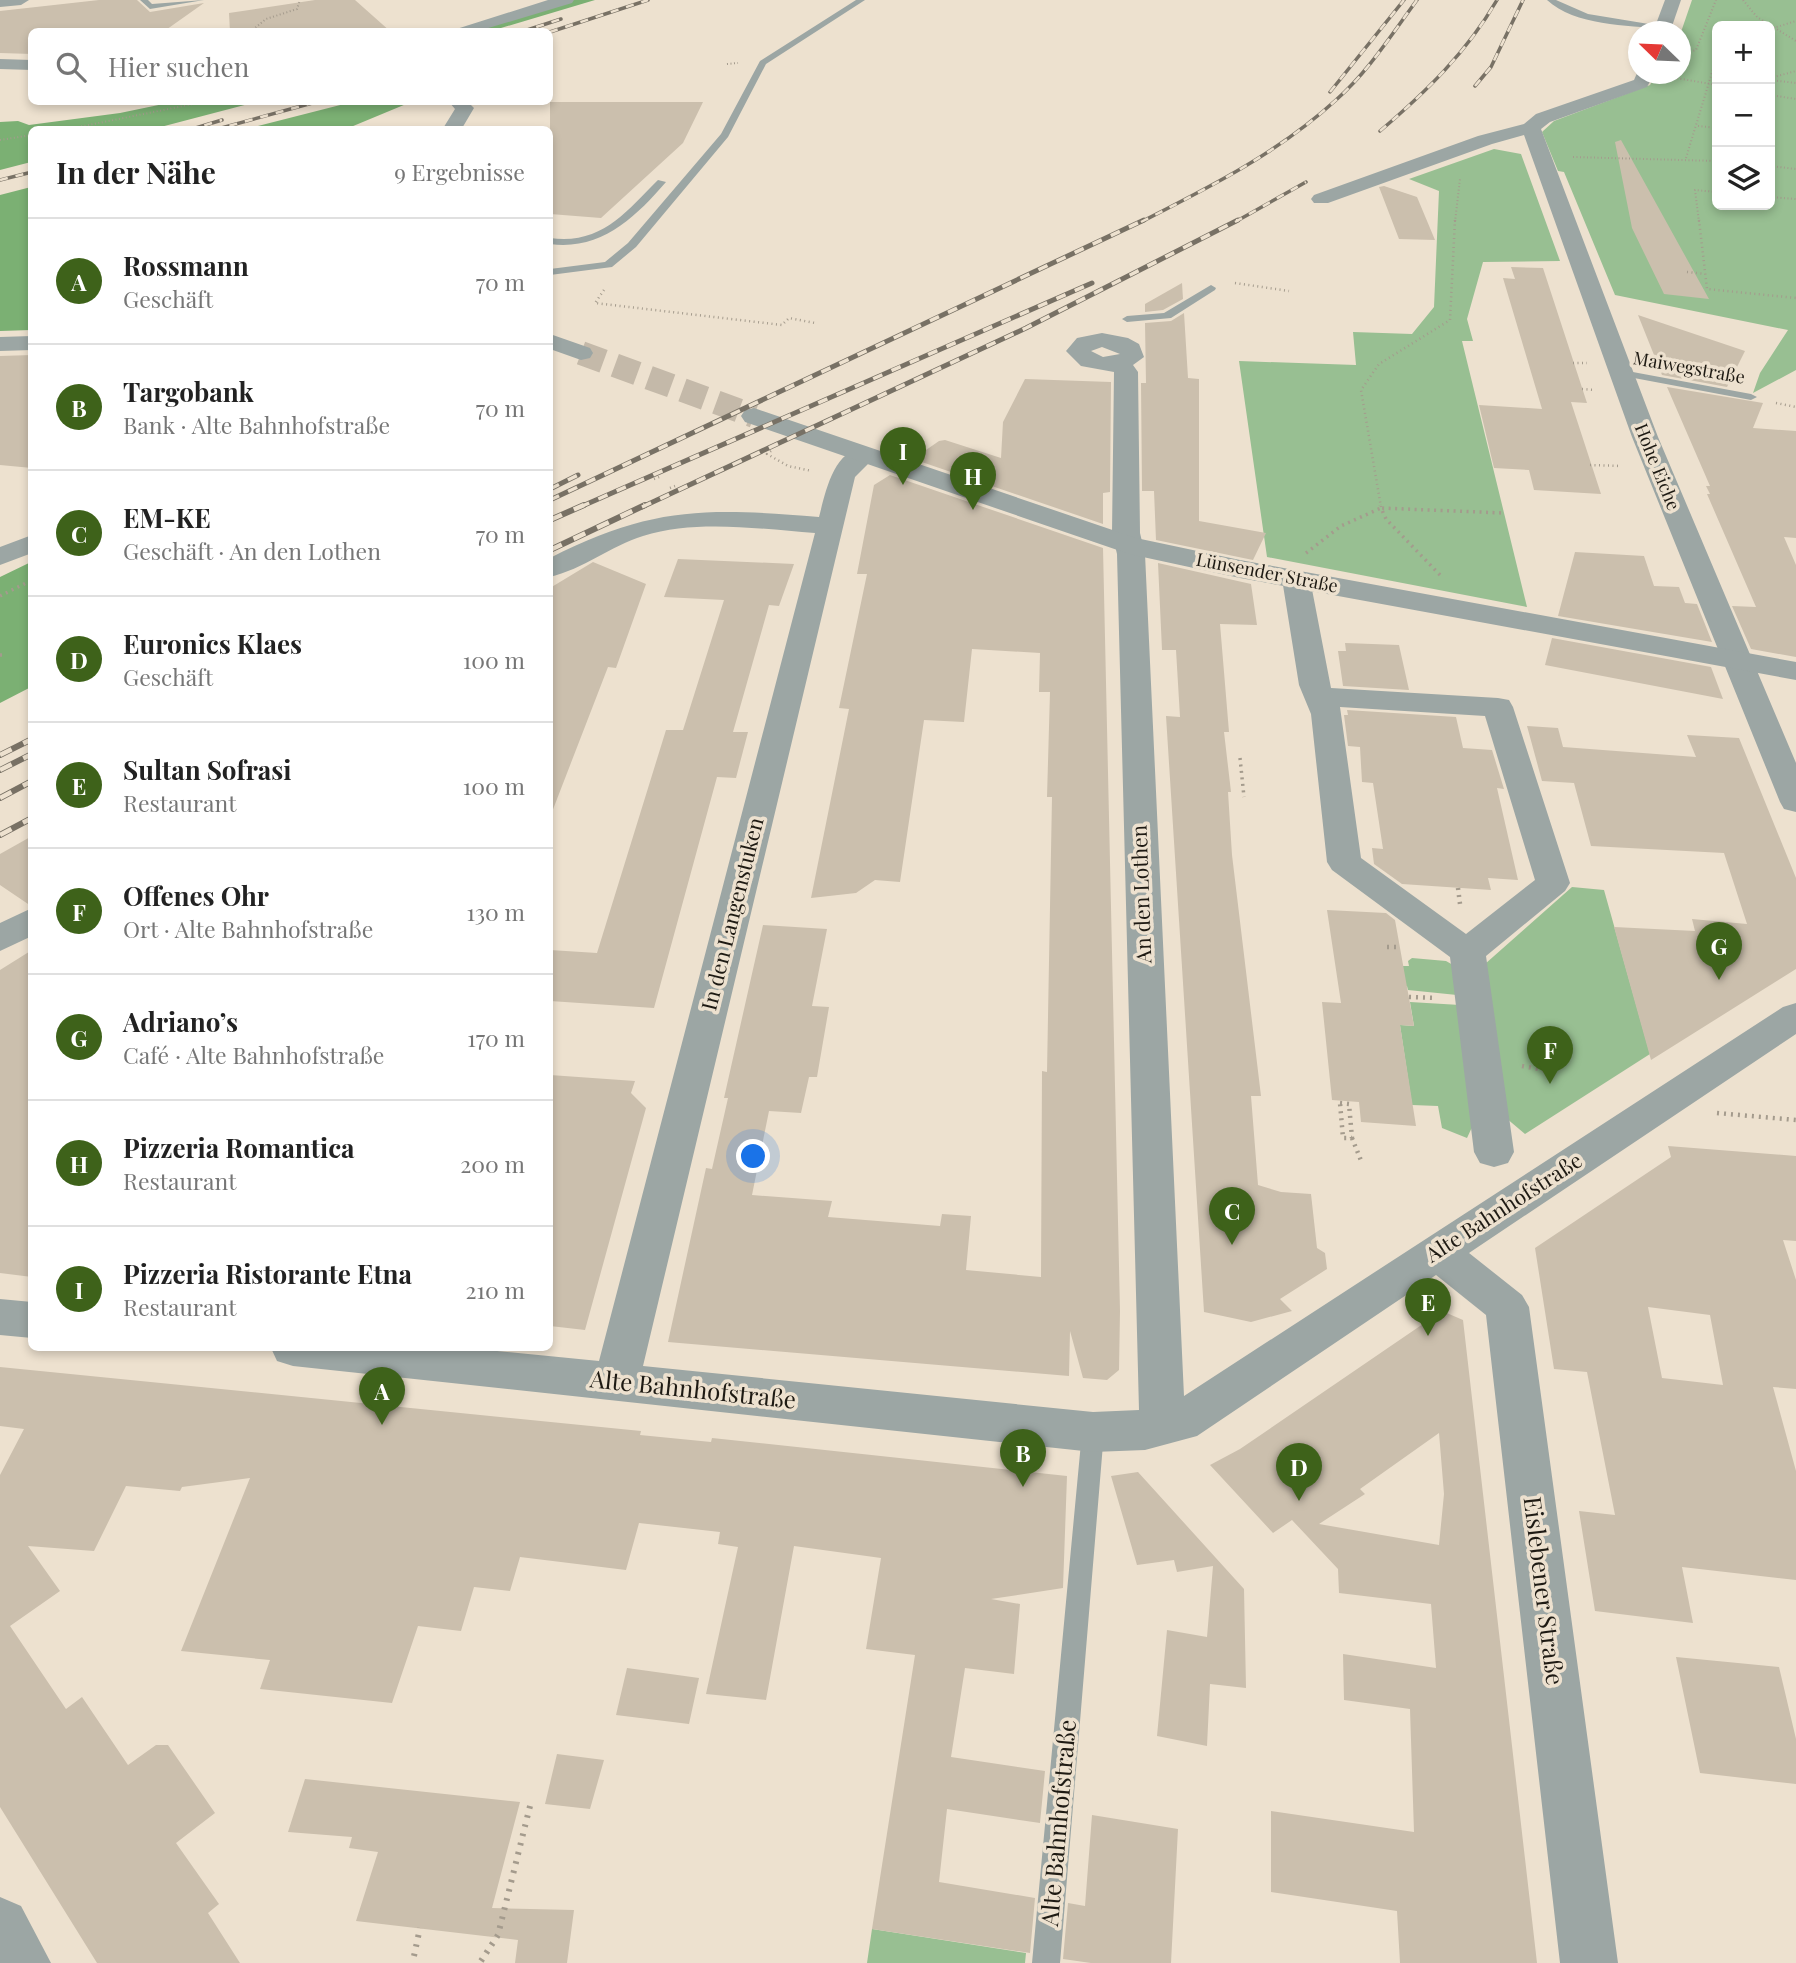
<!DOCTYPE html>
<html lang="de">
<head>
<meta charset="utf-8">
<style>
  :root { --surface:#fff; --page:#f6f6f6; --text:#222; --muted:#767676; --line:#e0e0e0; --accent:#3e621a }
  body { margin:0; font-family:"Playfair Display",serif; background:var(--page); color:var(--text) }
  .controls { position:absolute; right:21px; top:21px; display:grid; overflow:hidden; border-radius:10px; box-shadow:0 4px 10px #0003 }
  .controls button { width:63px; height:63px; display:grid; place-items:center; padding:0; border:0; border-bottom:2px solid var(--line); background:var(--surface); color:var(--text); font:35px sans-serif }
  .compass { position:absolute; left:1628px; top:21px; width:63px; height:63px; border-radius:50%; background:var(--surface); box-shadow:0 4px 10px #0003; rotate:293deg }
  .you { position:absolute; left:754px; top:1157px; width:24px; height:24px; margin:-18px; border:5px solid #fff; border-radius:50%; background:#1a73e8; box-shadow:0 0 0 10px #1a73e833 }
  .badge { display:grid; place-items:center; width:46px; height:46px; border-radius:50%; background:var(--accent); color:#fff; font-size:23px; font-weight:700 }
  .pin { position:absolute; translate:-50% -58px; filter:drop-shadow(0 2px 4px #0008) }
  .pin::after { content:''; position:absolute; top:37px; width:24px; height:21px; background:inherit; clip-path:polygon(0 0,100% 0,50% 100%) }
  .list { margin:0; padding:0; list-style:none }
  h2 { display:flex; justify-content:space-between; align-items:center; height:91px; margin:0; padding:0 28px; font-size:30px }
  h2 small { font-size:23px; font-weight:400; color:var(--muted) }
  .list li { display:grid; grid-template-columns:46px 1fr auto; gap:21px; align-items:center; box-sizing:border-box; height:126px; padding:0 28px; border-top:2px solid var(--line) }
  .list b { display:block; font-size:26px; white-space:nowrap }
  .list p { margin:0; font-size:23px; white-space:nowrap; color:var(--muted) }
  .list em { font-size:23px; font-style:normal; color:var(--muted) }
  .icon { flex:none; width:38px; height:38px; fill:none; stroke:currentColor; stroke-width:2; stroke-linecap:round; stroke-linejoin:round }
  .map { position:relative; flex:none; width:1796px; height:1963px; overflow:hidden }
  .search { position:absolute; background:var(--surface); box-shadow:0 4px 10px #0003; left:28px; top:28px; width:525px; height:77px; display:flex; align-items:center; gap:18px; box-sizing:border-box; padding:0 24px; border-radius:10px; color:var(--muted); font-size:26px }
  .panel { position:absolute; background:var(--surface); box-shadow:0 4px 10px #0003; left:28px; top:126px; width:525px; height:1225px; border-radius:10px }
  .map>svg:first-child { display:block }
</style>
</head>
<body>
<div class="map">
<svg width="1796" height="1963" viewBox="0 0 1796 1963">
  <rect width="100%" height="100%" fill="#ede1cf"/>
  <path fill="#98bf92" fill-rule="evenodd" d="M1692 0H1796V370L1753 393 1760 373 1788 330 1615 295 1564 172 1558 171 1542 132 1554 121 1650 85 1656 74H1680L1681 32ZM1717 26H1770V205H1717Z
    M1494 149 1521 154 1560 261 1483 262 1467 319 1473 341H1462L1527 607 1267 557 1239 361 1356 365 1353 332 1412 334 1434 307 1439 191 1409 179Z
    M1572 887 1604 890 1650 1054 1525 1134 1499 1112 1485 964Z
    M1412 958 1446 961 1453 965 1457 995 1408 990 1407 986H1400L1397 966H1409L1408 961Z
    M1410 1002 1460 1005 1473 1125 1467 1138 1442 1128 1438 1106 1412 1105 1400 1025 1414 1026Z
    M872 1929 1026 1953 1025 1963H867Z"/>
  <path fill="#7bb073" d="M564 0H595L491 31 459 32Z
    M173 102H256L153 129 32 130 31 162 0 170V122L18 121 29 125 120 113Z
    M352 102H411L346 129H246Z
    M31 187V330L0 331V195Z
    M31 562V687L0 703V577Z"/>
  <path fill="#cbbfad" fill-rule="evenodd" d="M99 0H137L150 12 204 3 163 32H32V54L0 53V11Z
    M315 0H355L391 32H230L229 13Z
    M550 102H703L683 143 601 218 550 214Z
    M1621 140 1709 299 1664 294 1632 228 1615 142Z
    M1384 186 1417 197 1435 240 1399 239 1379 187Z
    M1511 267 1543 268 1587 403 1571 402 1601 494 1534 490 1529 470 1494 468 1479 405 1542 409 1503 278 1515 279Z
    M1182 283 1183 299 1163 310 1145 312V304Z
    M1184 313 1188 378 1199 379V521L1266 533 1253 560 1156 540 1154 491H1142L1141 383H1146L1145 323 1171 321Z
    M1638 315 1745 351 1727 387 1662 375Z
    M32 355V468L0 465V356Z
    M1025 379 1111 382 1110 492 1103 493V524L913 459 939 441 945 440 1001 458 1003 422Z
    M1667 387 1763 403 1753 428 1796 431V538L1784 537 1796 565V657L1751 649 1732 606 1756 607 1707 494H1710L1706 486H1710Z
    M890 475 1103 548 1120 1311 1119 1370 1107 1380 1083 1378 1070 1331 1069 1376 668 1342 706 1168 712 1169 728 1098H724L763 925 827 929 812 1006 829 1007 817 1077H809L801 1113 769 1111 752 1195 832 1201 828 1217 940 1226 942 1214 971 1216 966 1270 1041 1277 1042 1071 1047 1072 1052 797H1047L1050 692H1039L1040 653 972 649 964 722 924 720 900 882 875 880 856 893 811 898 849 709 839 708 867 574H857L874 485Z
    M1575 552 1644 556 1654 586 1679 587 1685 603 1697 604 1712 642 1558 616Z
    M678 559 794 564 779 606 769 605 733 732H748L736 778 717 777 654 1008 550 1001V950L597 953 666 730H683L724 600 664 597Z
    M593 562 646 584 616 668 608 667 552 812H550V588Z
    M1158 563 1251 584 1257 625 1220 624 1229 732H1224L1231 792H1228L1232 855 1261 1096H1251L1258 1185 1281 1192 1311 1194 1317 1248 1325 1253 1327 1269 1280 1299 1292 1311 1251 1322 1204 1312 1166 716 1180 717 1176 650H1162Z
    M1552 638 1711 667 1723 699 1545 665Z
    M1345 643 1399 645 1409 690 1343 686 1338 651H1346Z
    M1347 710 1456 717 1463 748 1492 750 1504 789 1497 788 1518 880 1488 878 1491 890 1402 884 1374 864 1372 848 1383 849 1373 783 1362 782 1360 747 1348 746 1344 715H1348Z
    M1527 726 1558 728 1563 747 1696 757 1687 735 1739 738 1796 878V969L1651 1060 1614 927 1695 931 1692 919 1747 924 1724 853 1591 846 1574 783 1542 781Z
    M32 836V906H31L0 885V854Z
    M1327 910 1386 913 1395 920 1414 1026 1400 1025 1416 1126 1361 1122 1359 1102 1332 1100 1322 1002 1341 1003Z
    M32 950V1277L0 1273V970Z
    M550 1075 635 1081 631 1093 646 1108 585 1330 550 1326Z
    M1668 1146 1796 1156V1241L1783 1240 1796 1280V1389L1773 1387 1796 1471V1580L1682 1567 1693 1623 1595 1611 1579 1511 1615 1515 1587 1372 1554 1369 1535 1248 1671 1157ZM1648 1307 1710 1315 1723 1385 1662 1378Z
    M1442 1311 1463 1320 1537 1963H1400L1397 1911 1271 1892V1811L1414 1832 1410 1709 1344 1700 1343 1654 1436 1668 1431 1604 1339 1593 1338 1569 1292 1520 1273 1533 1210 1465 1240 1449ZM1439 1433 1444 1494 1439 1545 1319 1524 1365 1494 1360 1489Z
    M0 1367 641 1431 640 1435 711 1442 712 1438 1067 1476 1063 1588 991 1599 1020 1604 1014 1674 965 1668 951 1757 1045 1771 1040 1823 947 1809 939 1882 1035 1898 1030 1953 872 1929 915 1655 866 1649 881 1558 794 1546 766 1700 706 1694 738 1547 718 1544 720 1532 639 1523 626 1570 520 1557 510 1591 474 1587 461 1631 418 1626 392 1703 260 1689 270 1660 181 1651 250 1478 182 1487 180 1491 126 1486 94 1551 28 1546 60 1591 10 1626 66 1709 82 1697 128 1765 156 1745H168L215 1813 176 1843 219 1904 208 1913 240 1963H97L0 1807V1475L24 1429 0 1426Z
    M1138 1472 1244 1589 1246 1688 1210 1684 1207 1746 1157 1736 1167 1630 1207 1637 1213 1566 1177 1572 1174 1560 1137 1565 1111 1476Z
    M1676 1657 1779 1667 1796 1739V1784L1700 1773Z
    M627 1668 699 1678 689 1724 616 1715Z
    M557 1754 604 1760 590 1809 545 1804Z
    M305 1779 520 1802 492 1908 574 1910 567 1963H515L518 1940 356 1921 378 1852 349 1848 352 1837 288 1832Z
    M1092 1815 1178 1829 1171 1963H1091L1063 1959 1068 1903 1085 1906Z"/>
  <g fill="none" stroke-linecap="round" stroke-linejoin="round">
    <path stroke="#c4b9a9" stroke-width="24" stroke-dasharray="24 12" stroke-linecap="butt" d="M581 353 754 416"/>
    <path stroke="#a49b8d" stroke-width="2" stroke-dasharray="1 2.5" stroke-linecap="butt" d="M1743 0 1757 17 1796 41
      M1770 29 1796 21
      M250 32 266 19 297 9 300 0
      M1680 55 1696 50 1716 0
      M727 64 738 63
      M1670 77 1717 85
      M1770 78 1796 71
      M1770 80 1796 83
      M1770 95 1796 99
      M1698 126 1717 128
      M64 130 203 102
      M0 140 32 135
      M1573 157 1717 161
      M1686 158 1717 56
      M1770 166 1796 169
      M1770 197 1796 199
      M1455 222 1460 179
      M1699 222 1695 190 1717 192"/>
    <path stroke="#a49b8d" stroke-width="2.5" stroke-dasharray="1 3.5" stroke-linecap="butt" d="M1699 220 1707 289 1796 298
      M1687 272 1705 274
      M1235 283 1289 291
      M604 290 595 303 782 325 789 318 815 323
      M1573 363H1587
      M1582 389 1595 390
      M1776 403 1796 407
      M771 451 767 454 788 466 812 471
      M1590 465 1621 466
      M654 479 662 476
      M670 488 675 486
      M1381 507 1361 390 1379 364 1450 320 1455 220"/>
    <path stroke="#a49b8d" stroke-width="3.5" stroke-dasharray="2 4.5" stroke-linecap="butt" d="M1306 553 1341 526 1381 508 1380 505
      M1440 575 1386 519 1381 508 1503 513
      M0 596 32 580
      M0 655H4
      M1240 758 1244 797"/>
    <path stroke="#a49b8d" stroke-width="4.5" stroke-dasharray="2 5" stroke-linecap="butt" d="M1458 888 1460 904
      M1387 947H1401
      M1409 997 1436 998
      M1522 1066 1555 1072
      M1340 1103 1349 1104 1352 1138H1343Z
      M1717 1113 1796 1120
      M1352 1138 1362 1163"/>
    <path stroke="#a49b8d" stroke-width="6" stroke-dasharray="2.5 7" stroke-linecap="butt" d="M414 1956 420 1928
      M481 1961 498 1935 531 1802"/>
    <path fill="#9ca6a4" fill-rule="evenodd" d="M140 0H148L152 4 204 0 150 9Z
      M856 0H865L766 64 728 137 636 247 612 267 550 275V269L605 262 628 243 721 134 760 61Z
      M1547 0H1556L1588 14 1667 27 1663 29C1627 25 1575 26 1547 0Z
      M658 180 666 182C635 218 600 251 550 244V238C601 245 625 213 658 180Z
      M1211 285 1216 288 1215 290 1171 318 1127 322 1122 319 1127 316 1164 313Z
      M1622 370 1751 394 1757 397 1751 400 1618 375 1616 373Z
      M1093 1423 1101 1425 1104 1432 1060 1963H1032L1082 1432 1085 1425Z"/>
    <path fill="#9ca6a4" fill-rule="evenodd" d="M0 0H29L21 5 0 7Z
      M548 0H574L572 3 475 32H447Z
      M1665 0H1681L1670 32H1653Z
      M0 59 32 60V70L0 69Z
      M1638 71V74H1654L1647 87 1550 122 1541 129 1658 437 1796 763V812L1784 809 1780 802 1632 437 1524 135 1492 144 1328 203H1314L1311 199 1314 195 1478 136 1524 124 1536 114 1634 80Z
      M449 102H468L474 108 461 130H442L455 109Z
      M1102 333 1128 338 1139 344 1144 357 1133 365 1138 372 1140 533 1145 554 1184 1396 1783 1007 1796 1003V1034L1469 1253 1522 1295 1529 1307 1618 1963H1560L1486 1315 1436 1275 1197 1436 1145 1450 1093 1452 293 1366 277 1361 271 1348H466L599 1361 815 533C759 529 697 519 643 536 611 546 583 569 550 577V558C652 506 707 508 819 517 826 491 835 440 873 450L877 455 855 477 643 1366 1093 1412 1139 1410 1117 554 1112 533 1114 372 1081 366 1066 351 1077 338ZM1102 347 1120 354 1103 357 1091 351Z
      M32 535V553L0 565V547Z
      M1296 571 1306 573 1310 579 1331 688 1498 698 1509 700 1513 707 1570 883 1565 891 1486 956 1514 1152 1508 1163 1494 1167 1480 1163 1474 1152 1450 957 1332 870 1327 862 1311 714 1299 685 1282 579 1286 573ZM1340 707 1485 716 1535 880 1466 934 1361 858Z
      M32 908V936L0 951V923Z
      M0 1299 32 1302V1338L0 1335Z"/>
    <path fill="#9ca6a4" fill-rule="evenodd" d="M550 334 590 348 593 353 590 358 581 360 550 349Z
      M32 336V350L0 351V337Z
      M754 408 1136 538 1240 560 1796 662V680L1240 578 1129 554 745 422 741 416 745 410Z
      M0 1897 21 1906 51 1963H0Z"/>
    <g stroke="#787165" stroke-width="3.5">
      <path id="rail-far2" d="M521 32 561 19
        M550 32 648 0
        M1475 86 1491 67 1523 0
        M1330 92 1404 0
        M189 130 222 120
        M214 130 316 102
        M1380 131C1426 92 1467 52 1497 0
        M0 180 32 172
        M1141 222C1210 187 1278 153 1336 100 1368 72 1392 34 1417 0
        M1235 222 1306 182"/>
    </g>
    <g stroke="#787165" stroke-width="5">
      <path id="rail-far1" d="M550 489 578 475
        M550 500 1144 220
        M580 507 1092 283
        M642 507 1026 328 1238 220"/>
    </g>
    <g stroke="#787165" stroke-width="6">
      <path id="rail" d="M550 520 584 505
        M550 550 645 505
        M0 755 32 739
        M0 770 32 754
        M0 798 32 781
        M0 835 32 818"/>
    </g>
    <use href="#rail-far2" stroke="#ede1cf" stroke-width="2.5" stroke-dasharray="8" stroke-linecap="butt"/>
    <use href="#rail-far1" stroke="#ede1cf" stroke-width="3.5" stroke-dasharray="10" stroke-linecap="butt"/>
    <use href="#rail" stroke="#ede1cf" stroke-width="4.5" stroke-dasharray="13" stroke-linecap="butt"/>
  </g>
  <g text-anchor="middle" stroke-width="7" stroke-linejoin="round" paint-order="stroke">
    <g font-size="18" fill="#1e1a13" stroke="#ede1cf">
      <text transform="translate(1689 368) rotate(10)" y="6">Maiwegstraße</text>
      <text transform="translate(1657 467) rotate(68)" y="6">Hohe Eiche</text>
      <text transform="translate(1267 573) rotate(11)" y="6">Lünsender Straße</text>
    </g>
    <g font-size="21" fill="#1e1a13" stroke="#ede1cf">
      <text transform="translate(1142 894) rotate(-92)" y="7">An den Lothen</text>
      <text transform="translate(733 914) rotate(-76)" y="7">In den Langenstuken</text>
      <text transform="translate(1504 1208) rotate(-33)" y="7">Alte Bahnhofstraße</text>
    </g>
    <g font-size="24" fill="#1e1a13" stroke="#ede1cf">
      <text transform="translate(693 1390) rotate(6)" y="8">Alte Bahnhofstraße</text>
      <text transform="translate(1543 1591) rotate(83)" y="8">Eislebener Straße</text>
      <text transform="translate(1059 1823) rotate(-85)" y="8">Alte Bahnhofstraße</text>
    </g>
  </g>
</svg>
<div class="controls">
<button>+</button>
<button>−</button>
<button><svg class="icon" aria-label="layers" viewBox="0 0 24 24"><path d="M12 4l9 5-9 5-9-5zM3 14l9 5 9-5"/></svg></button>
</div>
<svg class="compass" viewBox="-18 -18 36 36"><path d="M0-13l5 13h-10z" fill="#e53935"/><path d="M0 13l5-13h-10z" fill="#767676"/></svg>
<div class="you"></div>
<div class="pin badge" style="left:382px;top:1425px">A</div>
<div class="pin badge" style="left:1023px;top:1487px">B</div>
<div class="pin badge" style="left:1232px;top:1245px">C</div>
<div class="pin badge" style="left:1299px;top:1501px">D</div>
<div class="pin badge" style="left:1428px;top:1336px">E</div>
<div class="pin badge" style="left:1550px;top:1084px">F</div>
<div class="pin badge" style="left:1719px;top:980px">G</div>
<div class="pin badge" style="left:973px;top:510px">H</div>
<div class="pin badge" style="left:903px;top:485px">I</div>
<div class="search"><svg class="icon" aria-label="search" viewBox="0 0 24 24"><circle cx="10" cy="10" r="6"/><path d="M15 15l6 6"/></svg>Hier suchen</div>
<section class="panel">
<h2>In der Nähe<small>9 Ergebnisse</small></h2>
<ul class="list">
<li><span class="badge">A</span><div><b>Rossmann</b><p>Geschäft</p></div><em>70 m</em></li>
<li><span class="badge">B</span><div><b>Targobank</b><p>Bank · Alte Bahnhofstraße</p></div><em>70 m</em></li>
<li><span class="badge">C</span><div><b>EM-KE</b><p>Geschäft · An den Lothen</p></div><em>70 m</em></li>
<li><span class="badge">D</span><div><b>Euronics Klaes</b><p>Geschäft</p></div><em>100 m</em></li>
<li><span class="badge">E</span><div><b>Sultan Sofrasi</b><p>Restaurant</p></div><em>100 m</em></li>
<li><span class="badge">F</span><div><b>Offenes Ohr</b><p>Ort · Alte Bahnhofstraße</p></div><em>130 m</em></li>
<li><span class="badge">G</span><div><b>Adrianoʼs</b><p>Café · Alte Bahnhofstraße</p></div><em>170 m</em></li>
<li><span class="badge">H</span><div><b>Pizzeria Romantica</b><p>Restaurant</p></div><em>200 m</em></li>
<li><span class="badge">I</span><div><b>Pizzeria Ristorante Etna</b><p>Restaurant</p></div><em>210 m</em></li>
</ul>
</section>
</div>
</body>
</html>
